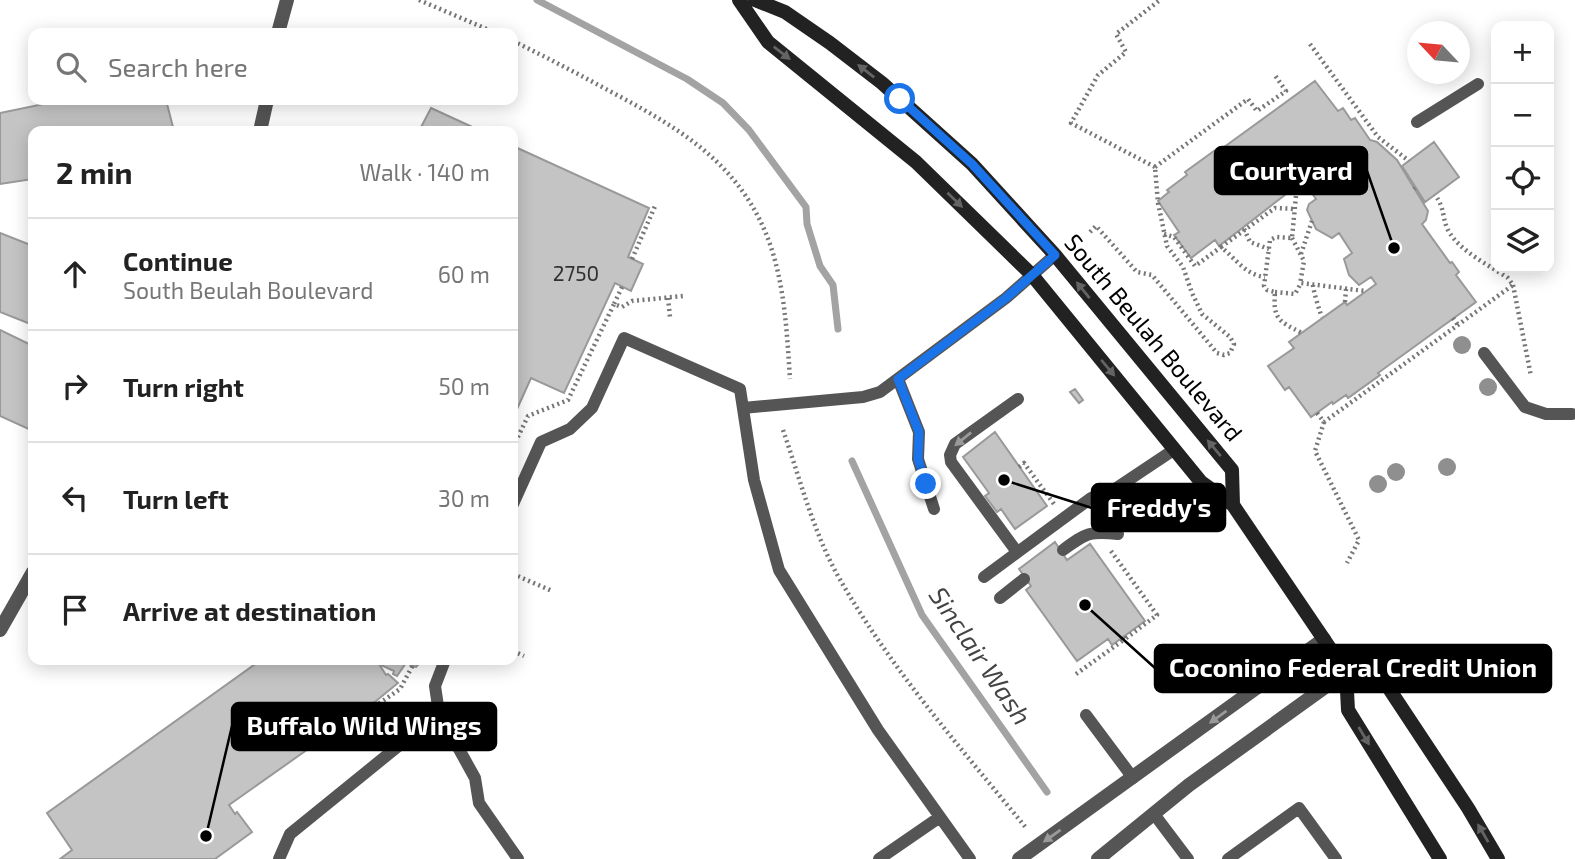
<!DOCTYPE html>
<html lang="en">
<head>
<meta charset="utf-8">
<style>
  :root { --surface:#fff; --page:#f6f6f6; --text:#222; --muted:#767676; --line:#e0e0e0 }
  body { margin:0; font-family:"Exo 2",sans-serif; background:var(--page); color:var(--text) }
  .controls { position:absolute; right:21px; top:21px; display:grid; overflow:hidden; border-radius:14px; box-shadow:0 4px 18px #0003 }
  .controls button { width:63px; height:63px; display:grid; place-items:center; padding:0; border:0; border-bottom:2px solid var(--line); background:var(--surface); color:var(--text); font:35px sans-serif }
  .compass { position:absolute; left:1407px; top:21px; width:63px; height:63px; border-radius:50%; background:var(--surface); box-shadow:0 4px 18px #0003; rotate:296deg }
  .stop { position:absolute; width:21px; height:21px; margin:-16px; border:5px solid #1a73e8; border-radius:50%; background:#fff }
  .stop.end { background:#1a73e8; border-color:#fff; box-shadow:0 2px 7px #0008 }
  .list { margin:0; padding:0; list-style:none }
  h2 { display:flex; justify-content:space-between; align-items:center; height:91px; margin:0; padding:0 28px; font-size:30px }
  h2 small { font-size:23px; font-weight:400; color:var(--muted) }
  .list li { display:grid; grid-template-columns:46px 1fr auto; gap:21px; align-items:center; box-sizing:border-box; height:112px; padding:0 28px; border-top:2px solid var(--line) }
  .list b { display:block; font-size:26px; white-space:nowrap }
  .list p { margin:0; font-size:23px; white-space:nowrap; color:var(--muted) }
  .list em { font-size:23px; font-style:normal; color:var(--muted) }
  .icon { flex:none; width:38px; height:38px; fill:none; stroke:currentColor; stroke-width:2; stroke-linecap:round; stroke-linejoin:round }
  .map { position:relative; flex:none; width:1575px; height:859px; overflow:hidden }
  .search { position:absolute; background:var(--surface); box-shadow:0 4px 18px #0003; left:28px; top:28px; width:490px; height:77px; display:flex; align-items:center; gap:18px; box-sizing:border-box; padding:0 24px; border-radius:14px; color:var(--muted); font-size:26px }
  .panel { position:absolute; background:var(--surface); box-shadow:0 4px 18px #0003; left:28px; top:126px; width:490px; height:539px; border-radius:14px }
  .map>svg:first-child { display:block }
</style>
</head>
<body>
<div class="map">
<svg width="1575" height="859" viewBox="0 0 1575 859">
  <rect width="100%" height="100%" fill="#fff"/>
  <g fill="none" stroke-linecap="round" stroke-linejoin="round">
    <path stroke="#a3a3a3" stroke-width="7" d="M537 0 687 79 723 103 749 130 806 207 807 224 820 266 833 285 838 329
      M852 461 922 615 1047 792"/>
  </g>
  <path fill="#c4c4c4" stroke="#999" stroke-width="2" d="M1315 81 1338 111 1343 108 1351 120 1355 118 1370 140 1377 142 1397 160 1428 211 1426 220 1422 224 1450 263 1452 262 1459 272 1456 275 1476 302 1378 373 1380 375 1348 398 1346 395 1333 404 1332 402 1311 417 1289 387 1285 390 1268 366 1294 348 1289 342 1345 302 1347 305 1376 284 1371 277 1359 285 1349 275 1344 259 1352 253 1339 233 1332 238 1316 229 1307 210 1309 204 1316 199 1303 181 1219 246 1215 240 1191 258 1174 235 1179 232 1158 201 1169 192 1167 190 1187 175 1185 172 1218 148 1220 150Z
    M63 100H166L174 131H33V179L0 184V113Z
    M431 108 481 131H419Z
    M1434 142 1459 177 1425 202 1402 166Z
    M513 146 649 208 628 257 643 264 631 291 615 283 564 393 531 378 513 418Z
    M0 233 33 246V325L0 312Z
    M0 330 33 346V431L0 416Z
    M1075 389 1083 400 1079 403 1070 392Z
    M995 432 1047 506 1015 529 1001 509 997 512 985 496 989 493 963 457Z
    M1055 542 1067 560 1090 544 1145 621 1112 645 1108 639 1077 661 1026 590 1031 586 1019 569Z
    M261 660H422L416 667 406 663 397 676 393 674 394 671 379 664 386 675 388 674 398 683 376 701 229 805 235 814 237 812 252 832 215 859H60L72 850 47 813Z"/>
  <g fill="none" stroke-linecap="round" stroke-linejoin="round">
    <path stroke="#777" stroke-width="4.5" stroke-dasharray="2 3.5" stroke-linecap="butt" d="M419 0 496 33
      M513 41C548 58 582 76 617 95 686 132 744 168 771 247 785 290 787 334 790 379
      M1310 44 1378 137 1409 161
      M1155 167 1071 123 1098 75 1126 52 1116 34 1160 0
      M1155 167 1248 99 1257 111 1286 91 1274 74
      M1297 185 1292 238 1276 237 1270 240 1264 286 1267 290 1275 292C1273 319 1278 321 1302 333
      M1414 189 1415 188
      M1244 229 1250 242 1269 249
      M1090 232 1096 226 1137 272 1152 275 1217 353 1224 355 1230 353 1234 344 1230 337 1202 314 1192 293 1183 267 1167 246 1158 203 1155 167
      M1164 234 1174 237 1195 266 1221 247C1236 259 1246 275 1265 277
      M1292 238 1304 261 1300 284
      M1221 247 1275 208 1295 209
      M1301 254 1312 221
      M632 259 656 204
      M1313 285C1313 290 1320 313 1322 317
      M1513 285 1531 376
      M622 287 614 304 622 307 632 301 683 296
      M1275 292 1295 294 1301 283 1365 291
      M668 298 670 317
      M1345 302 1346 289
      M1453 318 1458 325
      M1317 413 1324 422 1513 285 1508 278C1489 265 1459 251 1448 230 1442 218 1445 208 1435 195
      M1324 422 1315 451 1359 540 1347 563
      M783 430C800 479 813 531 838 576 890 668 960 747 1027 829
      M513 447 528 416 568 400 614 304
      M1019 467 1024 463 1054 504
      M1111 551 1157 615 1125 639
      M513 574 552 591
      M513 651 524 656
      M1076 674 1125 639 1123 637
      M371 703 374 707 400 689 413 665"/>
    <path stroke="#555" stroke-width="12" d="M1417 122 1478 84
      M1484 353 1525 407 1546 414H1572
      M898 379 919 432 918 459 934 509
      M743 408 863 397 880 392 1006 298 1055 255
      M513 504 541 442 570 429 592 408 624 338 740 389 754 480 779 570 878 730 970 859
      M1063 550C1086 533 1089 531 1118 534
      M1017 552 951 462 950 455 955 444 1018 399
      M984 577 1091 498 1115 489 1175 449
      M1000 598 1024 579
      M445 660 435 686 439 713 475 778 479 803 518 859
      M1086 715 1133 778
      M1154 814 1188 859
      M279 859 290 834 439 713
      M879 859 940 817
      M1228 859 1299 808 1336 859"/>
    <path stroke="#555" stroke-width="14" d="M278 33 287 0
      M260 131 267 100
      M0 630 33 572
      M1019 859 1324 639
      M1098 859 1189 785 1346 672"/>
    <path stroke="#222" stroke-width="14" d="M739 0 768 42 916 162 1032 275 1201 482 1233 505 1346 672 1348 710 1440 859
      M755 0 785 12 830 43 882 83 972 164 1055 255 1232 470 1233 505
      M1346 672 1384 681 1468 808 1498 859"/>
  </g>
  <g fill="#8f8f8f">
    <circle cx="1462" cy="345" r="9"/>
    <circle cx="1488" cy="387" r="9"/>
    <circle cx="1447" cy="467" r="9"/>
    <circle cx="1396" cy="472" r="9"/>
    <circle cx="1378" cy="484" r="9"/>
  </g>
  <defs><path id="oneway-solid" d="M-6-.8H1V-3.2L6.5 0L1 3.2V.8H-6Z" transform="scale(1.75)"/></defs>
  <g fill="#646464">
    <use href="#oneway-solid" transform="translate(782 53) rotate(38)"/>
    <use href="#oneway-solid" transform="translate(866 71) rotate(-142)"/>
    <use href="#oneway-solid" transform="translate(955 200) rotate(44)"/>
    <use href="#oneway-solid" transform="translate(1083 290) rotate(-129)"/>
    <use href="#oneway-solid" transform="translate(1108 368) rotate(50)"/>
    <use href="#oneway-solid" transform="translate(1214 448) rotate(-130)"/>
    <use href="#oneway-solid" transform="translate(1364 736) rotate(59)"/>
    <use href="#oneway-solid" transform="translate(1483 833) rotate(-120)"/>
  </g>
  <g fill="#999">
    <use href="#oneway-solid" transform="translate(963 439) rotate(141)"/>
    <use href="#oneway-solid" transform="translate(1218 717) rotate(144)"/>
    <use href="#oneway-solid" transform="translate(1052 836) rotate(145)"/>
  </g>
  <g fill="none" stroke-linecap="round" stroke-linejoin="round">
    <path stroke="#1a73e8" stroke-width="9" d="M900 99 972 164 1055 255 1006 298 898 379 919 432 918 459 926 484"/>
  </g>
  <g text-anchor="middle" stroke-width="5" stroke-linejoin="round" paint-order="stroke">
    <g font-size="21" fill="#313131">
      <text x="576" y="281">2750</text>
    </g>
    <g font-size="24" fill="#000" stroke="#fff">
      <text transform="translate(1153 338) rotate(50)" y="8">South Beulah Boulevard</text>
    </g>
    <g font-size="26" font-style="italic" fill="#444" stroke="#fff">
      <text transform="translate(980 656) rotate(56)" y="9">Sinclair Wash</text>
    </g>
  </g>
  <path fill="none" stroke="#000" stroke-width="2.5" d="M1394 248L1367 171M1004 480L1092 508M1085 605L1155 668M206 836L232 726"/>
  <g fill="#000" stroke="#fff" stroke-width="2.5">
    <circle cx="1394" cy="248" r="7"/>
    <circle cx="1004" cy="480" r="7"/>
    <circle cx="1085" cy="605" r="7"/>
    <circle cx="206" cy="836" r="7"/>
  </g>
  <g fill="#000" stroke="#000" stroke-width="2.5">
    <rect x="1215" y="147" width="152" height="47" rx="7"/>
    <rect x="1092" y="484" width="133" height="47" rx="7"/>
    <rect x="1155" y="645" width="396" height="47" rx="7"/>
    <rect x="232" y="703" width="264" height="47" rx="7"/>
  </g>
  <g font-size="26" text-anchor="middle" font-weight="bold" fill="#fff">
    <text x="1291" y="180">Courtyard</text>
    <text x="1159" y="517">Freddy's</text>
    <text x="1353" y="677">Coconino Federal Credit Union</text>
    <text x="364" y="735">Buffalo Wild Wings</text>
  </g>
</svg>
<div class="controls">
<button>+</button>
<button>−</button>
<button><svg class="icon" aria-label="locate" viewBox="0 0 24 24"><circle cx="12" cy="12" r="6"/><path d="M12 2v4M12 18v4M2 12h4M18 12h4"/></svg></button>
<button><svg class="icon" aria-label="layers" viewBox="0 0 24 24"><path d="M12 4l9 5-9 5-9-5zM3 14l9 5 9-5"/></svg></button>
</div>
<svg class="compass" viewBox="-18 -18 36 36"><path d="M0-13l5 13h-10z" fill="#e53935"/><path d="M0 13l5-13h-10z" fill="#767676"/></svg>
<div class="stop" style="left:900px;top:99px"></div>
<div class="stop end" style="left:926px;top:484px"></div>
<div class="search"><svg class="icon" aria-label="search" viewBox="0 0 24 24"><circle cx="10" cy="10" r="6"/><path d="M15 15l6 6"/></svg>Search here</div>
<section class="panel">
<h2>2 min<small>Walk · 140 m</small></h2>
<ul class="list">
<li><svg class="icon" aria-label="ahead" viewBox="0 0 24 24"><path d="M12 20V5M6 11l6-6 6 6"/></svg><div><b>Continue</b><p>South Beulah Boulevard</p></div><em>60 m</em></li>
<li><svg class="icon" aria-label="right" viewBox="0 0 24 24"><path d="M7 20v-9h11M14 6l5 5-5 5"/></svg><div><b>Turn right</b></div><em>50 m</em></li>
<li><svg class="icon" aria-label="left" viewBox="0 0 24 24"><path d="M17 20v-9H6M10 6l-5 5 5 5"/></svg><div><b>Turn left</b></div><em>30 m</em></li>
<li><svg class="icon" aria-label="arrive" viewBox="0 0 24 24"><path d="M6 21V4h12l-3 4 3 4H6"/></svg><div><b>Arrive at destination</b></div></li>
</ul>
</section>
</div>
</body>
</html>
